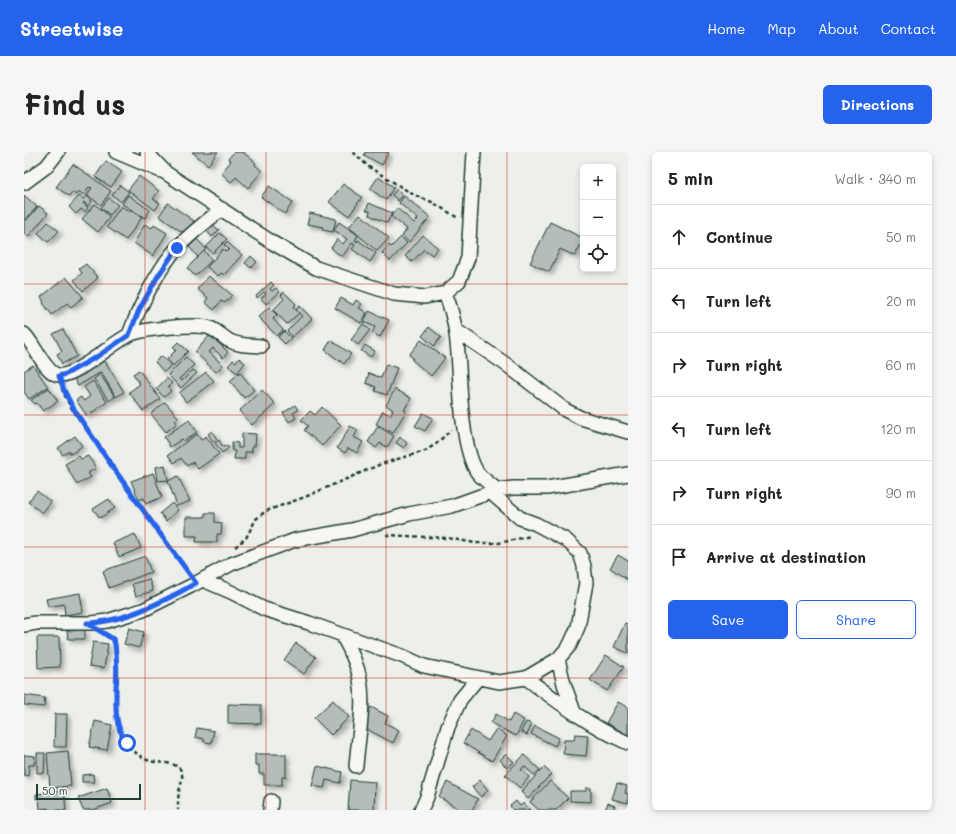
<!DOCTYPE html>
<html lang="en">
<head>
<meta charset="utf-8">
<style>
  :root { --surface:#fff; --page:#f6f6f6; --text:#222; --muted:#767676; --line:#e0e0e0; --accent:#2563eb }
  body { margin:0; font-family:Mali,sans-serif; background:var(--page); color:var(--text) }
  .controls { position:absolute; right:12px; top:12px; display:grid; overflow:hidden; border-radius:6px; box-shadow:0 2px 6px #0003 }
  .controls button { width:36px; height:36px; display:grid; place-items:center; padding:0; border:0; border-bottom:1px solid var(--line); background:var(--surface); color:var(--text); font:20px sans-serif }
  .scale { position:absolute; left:12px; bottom:10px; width:105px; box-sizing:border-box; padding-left:4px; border:2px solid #1f3d34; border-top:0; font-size:11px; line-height:14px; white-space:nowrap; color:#1f3d34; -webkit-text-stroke:3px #f6f6f2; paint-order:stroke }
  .stop { position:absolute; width:12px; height:12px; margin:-9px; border:3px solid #2563eb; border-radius:50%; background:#fff }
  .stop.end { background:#2563eb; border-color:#fff; box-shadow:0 1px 4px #0008 }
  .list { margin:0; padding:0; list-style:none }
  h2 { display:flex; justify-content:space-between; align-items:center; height:52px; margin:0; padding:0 16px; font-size:17px }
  h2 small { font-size:13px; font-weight:400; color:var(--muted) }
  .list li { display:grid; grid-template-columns:26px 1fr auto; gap:12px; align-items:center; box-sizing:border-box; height:64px; padding:0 16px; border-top:1px solid var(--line) }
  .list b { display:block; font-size:15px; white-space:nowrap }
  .list em { font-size:13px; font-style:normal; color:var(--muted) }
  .actions { display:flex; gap:8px; padding:12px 16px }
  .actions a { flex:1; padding:9px 0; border:1px solid var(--accent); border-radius:6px; text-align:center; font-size:14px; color:var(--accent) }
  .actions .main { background:var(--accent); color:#fff }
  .icon { flex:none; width:22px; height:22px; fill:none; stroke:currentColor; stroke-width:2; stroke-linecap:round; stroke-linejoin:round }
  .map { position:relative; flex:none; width:604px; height:658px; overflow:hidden; border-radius:6px }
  header { display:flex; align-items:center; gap:24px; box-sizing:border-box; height:56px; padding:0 20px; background:var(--accent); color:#fff }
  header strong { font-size:19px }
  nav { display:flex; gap:22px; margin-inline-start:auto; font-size:14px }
  .intro { display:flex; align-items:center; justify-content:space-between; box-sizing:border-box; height:96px; padding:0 24px }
  h1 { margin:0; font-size:28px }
  .button { padding:10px 18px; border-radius:6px; background:var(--accent); color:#fff; font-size:14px; font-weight:700 }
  main { display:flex; gap:24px; padding:0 24px }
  aside { flex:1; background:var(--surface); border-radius:6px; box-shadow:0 2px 6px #0003 }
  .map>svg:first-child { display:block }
</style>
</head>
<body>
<header>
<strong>Streetwise</strong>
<nav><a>Home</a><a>Map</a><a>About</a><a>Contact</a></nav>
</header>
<div class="intro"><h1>Find us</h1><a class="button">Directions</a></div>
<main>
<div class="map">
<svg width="604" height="658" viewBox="0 0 604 658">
  <defs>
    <filter id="shadow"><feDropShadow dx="3.5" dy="3.5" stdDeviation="2" flood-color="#0004"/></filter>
  </defs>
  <rect width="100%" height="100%" fill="#edefea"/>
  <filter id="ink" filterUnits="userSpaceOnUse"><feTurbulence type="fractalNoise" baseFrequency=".025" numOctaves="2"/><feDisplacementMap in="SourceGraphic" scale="8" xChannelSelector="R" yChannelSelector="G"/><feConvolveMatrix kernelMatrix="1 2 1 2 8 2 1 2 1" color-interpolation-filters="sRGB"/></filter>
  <g filter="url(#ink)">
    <path fill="#b4bdb8" stroke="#1f3d34" filter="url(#shadow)" d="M168 0H194L184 13Z
      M210 0H219L232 11 231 13 238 19 224 36 212 25 207 30 197 21 207 9 204 7Z
      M341 0H365L358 13 340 3Z
      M82 9 98 20 87 35 71 25Z
      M49 12 87 39 77 53 63 43 68 36 65 35 60 43 54 39 52 43 48 40 45 44 32 35Z
      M115 24 135 39 129 47 136 51 131 58 104 38Z
      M354 25 370 35 362 48 346 37Z
      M319 32 338 45 325 64 305 50Z
      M96 33 105 40 97 50 88 43Z
      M245 34 269 50 261 62 237 45Z
      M373 37 379 43 374 49 368 43Z
      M0 43 13 55 0 69Z
      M104 43 126 58 121 66 98 52Z
      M55 44 59 47 63 44 68 49 64 54 60 50 59 51 64 56 61 60 57 57 52 62 45 55Z
      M380 44 406 65 385 90 378 84 383 77 367 64 373 56 390 71 394 67 375 51Z
      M85 46 94 53 86 63 77 56Z
      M144 51 170 69 161 82 135 64Z
      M345 51 368 61 363 71 345 63 346 59 342 58Z
      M71 52 86 65 74 80 58 67Z
      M15 54 24 61 4 85 0 81V71Z
      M97 54 105 59 107 58 118 65 102 88 83 75Z
      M286 61 312 67 309 80 298 78 299 75 283 72Z
      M336 62 365 86 353 99 325 75Z
      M24 70 35 79 24 90 14 81Z
      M315 70 334 83 331 88 333 90 334 88 352 101 346 110 328 97 331 93 328 91 318 105 307 96 313 87 319 92 323 87 310 78Z
      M526 70 559 86V88L551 104 536 97 525 120 506 111Z
      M121 72 128 76 130 73 143 81 129 104 110 91Z
      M188 72 195 78 188 85 182 78Z
      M196 81 203 87 189 101 182 95Z
      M399 83 414 96 408 103 400 97 388 110 381 104Z
      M377 85 383 91 366 109 358 101 365 93 367 95Z
      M173 87 182 97 174 105 165 95Z
      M203 90 218 103 200 123 197 121 194 124 183 115 199 97 202 100 205 97 200 93Z
      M180 99 188 108 171 124 163 116Z
      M227 104 233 110 227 116 221 111Z
      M62 112 74 126 59 139 50 128 58 121 55 117Z
      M185 124 208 143 201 151 197 149 190 158 181 150 184 146 173 137Z
      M42 125 59 145 47 155 43 151 28 163 19 151 20 150 17 145Z
      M247 130 250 133 246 137 248 139 252 136 256 140 242 152 237 146 242 142 240 140 233 146 232 144Z
      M260 140 272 152 269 155 275 161 263 172 249 158 260 147 257 143Z
      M317 146 329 153 332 148 338 152 335 156 343 161 337 171 311 156Z
      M276 154 288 167 268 185 263 179 278 164 272 158Z
      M245 155 253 163 249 167 259 178 253 184 234 165Z
      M345 159 365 168 356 185 348 181 351 175 340 170Z
      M339 172 346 178 334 193 327 188Z
      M405 175 417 185 410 194 398 184Z
      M39 177 53 204 38 212 33 202 38 199 29 182Z
      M260 179 267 186 261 192 254 185Z
      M186 183 204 200 199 206 189 196 185 200 199 213 192 220 171 200Z
      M307 188 327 202 320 212 301 198Z
      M397 188 421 206 407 224 388 208 389 206 385 203Z
      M154 190 164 199 149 214 143 207 152 198 149 195Z
      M341 193 351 199 347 205 337 199Z
      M137 204 147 213 140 220 131 210Z
      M162 205 170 213 155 227 158 229 169 218 173 221 157 236 144 223Z
      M79 206 100 240 92 245 77 220 54 234 49 225Z
      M215 206 221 211 213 221 204 214 209 208 212 210Z
      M362 212 373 216 363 243 351 239 352 235 342 231 345 221 357 226Z
      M9 213 24 235 5 247 0 240V219Z
      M115 218 136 247 119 259 105 240 116 232 109 222Z
      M182 220 190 229 162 250 155 241Z
      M216 220 230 238 220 246 206 229Z
      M76 222 91 245 85 249 70 227Z
      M143 226 148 231 144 235 147 239 140 245 132 237Z
      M69 229 83 250 63 264 52 248 57 245 60 249 66 244 60 235Z
      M25 236 34 249 19 259 13 251 11 252 7 248Z
      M371 237 387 246 380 258 382 259 369 281 352 272 359 259 366 263 369 258 362 253Z
      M238 238 251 252 228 273 215 259Z
      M141 250 154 265 151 268 153 271 142 280 127 262Z
      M271 253 274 258 269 261 272 266 265 270 259 261Z
      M298 255 317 273 298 294 280 278 284 274 277 268 286 259 291 263Z
      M399 261 409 266 401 279 391 274Z
      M165 268 173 280 160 289 158 287 146 295 140 285Z
      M326 274 334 278 330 285 339 290 333 301 324 296 321 301 313 296Z
      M354 274 370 284 363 295 356 291 352 296 344 290Z
      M188 279 193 287 189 290 184 282Z
      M218 281 232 282 231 294H228V300H221V307H210L211 299H208V290L214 291V296H218Z
      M173 282 177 288 182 284 195 302 174 317 169 310 163 314 157 306 150 311 144 303Z
      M51 284 58 294 47 302 45 299 39 303 34 296Z
      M376 285 383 291 380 296 372 291Z
      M195 288 199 295 203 293 205 296 198 301 191 291Z
      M55 304 57 307 64 304 72 316 64 321 67 325 53 333 41 312Z
      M141 313 144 328 134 329 132 315Z
      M129 321 138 345 122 352 120 346 115 348 107 329Z
      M154 324 166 349 153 354 144 329Z
      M13 339 27 350 18 361 4 350Z
      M85 347 91 356 76 366 69 357Z
      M148 351 154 358 142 369 136 361Z
      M181 361H191V370L198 371 197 382H193V390H172L173 384H162V365H181Z
      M111 382 117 396 95 405 89 391Z
      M594 403 604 409V428L586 416Z
      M121 404 127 420 85 436 79 419Z
      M125 427 129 439 112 444 108 432Z
      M56 441 59 460 41 463 40 452 24 455 22 447Z
      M601 471 604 472V501L590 495Z
      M105 476 120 480 115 496 100 492Z
      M61 478V487H44L43 479Z
      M13 485H35L36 515 14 516Z
      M69 490 84 492 80 516 65 514Z
      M272 491 292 505 280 522 260 508Z
      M582 503 600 515 583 539 566 528Z
      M0 543 21 546 20 555 0 553Z
      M309 548 325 565 307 583 290 566Z
      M594 550 604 555V583L582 571Z
      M204 552 237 553V572L204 571Z
      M347 555 364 564 361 571 375 578 369 591 337 574Z
      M31 562H43L42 595H30Z
      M472 562 485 570 489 562 500 568 492 584 467 571Z
      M71 569 88 573 83 598 65 595Z
      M502 570 508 572 503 583 497 580Z
      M511 574 535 586 531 594 507 582Z
      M173 576 190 579 187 591 180 590V587L171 585Z
      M472 577 483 584 468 609 439 591 447 578 464 589Z
      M551 582 564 583 562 604 539 602 540 588H550Z
      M44 599 47 634 26 636 23 601Z
      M13 601H21L20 621H13Z
      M231 602H262V625H258V633H240V622H235V613H231Z
      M482 602 490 610 483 616 476 608Z
      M0 603 11 604 10 613H5L4 624 0 623Z
      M500 603 516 618 510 623 500 614 497 618 505 625 496 636 481 623Z
      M293 614 318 620 316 631 302 628 300 636 288 634Z
      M520 615 527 622 504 647 497 640Z
      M69 622 70 630H58V623Z
      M326 628 351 630 350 658H324Z
      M456 628 464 638 457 645 448 635Z
      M526 629 544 646 532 658H515L506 650Z
      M423 630 454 647 448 658H437L415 645Z
      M593 631 603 634 601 641 604 642V651L588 647Z
      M83 636 88 651 69 658H59L54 646Z
      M562 636H567V650L546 649V639H562Z
      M40 639 42 658H25L24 656 16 657 15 646 12 647V642Z
      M492 649 496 654 500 651 506 658H489L486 654Z
      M584 651 591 654 589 658H581Z"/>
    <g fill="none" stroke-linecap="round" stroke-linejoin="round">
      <g stroke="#1f3d34" stroke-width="16">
        <path id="street" d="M92 0 137 19
          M123 0 126 4 142 21 249 91 292 116 370 142 401 145 421 141 435 129 444 106 450 0
          M0 31 23 14 34 0
          M421 141C440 185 432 235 441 282 443 294 446 309 453 320 457 326 467 332 473 338
          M433 179 483 213 541 258 557 266 604 280
          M0 182C11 192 21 222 35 223 50 226 90 190 105 183 118 177 174 171 186 176 193 179 198 184 204 188 214 194 226 193 237 194
          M105 183C114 157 135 115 154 95 167 81 183 69 198 57
          M179 428 207 440 240 457 285 471 378 504 400 514 475 530 502 526 534 507 546 493 554 475 562 431 560 414 556 401 542 388 512 372 496 366 466 340
          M0 473 12 471H68L83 469 119 458 167 434 207 412 271 388 328 378 385 362 428 354 473 338 489 336H523L604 322
          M318 483C326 497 333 511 336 527 341 554 334 587 332 614
          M534 507 540 532 550 560
          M502 526C534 550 567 575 604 591
          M246 658 247 649
          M397 658 403 645 424 575 436 548 454 526"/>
      </g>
      <path stroke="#1f3d34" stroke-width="2.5" stroke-dasharray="4 3" stroke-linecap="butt" d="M329 0 345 15 390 43 408 50 434 66
        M38 236C45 256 59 271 71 288 101 333 132 377 165 421
        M362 383 423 386 451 391H475L507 384
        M211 395 222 386 232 367 242 359 281 345 357 312 401 299 412 292 427 278
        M82 483 89 487 91 492C93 506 93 520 93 535 92 551 90 568 97 583 102 593 115 606 126 609 135 612 156 608 158 622 159 628 156 634 155 640 154 646 154 652 154 658"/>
      <use href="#street" stroke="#f6f6f2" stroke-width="13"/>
    </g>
  </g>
  <g fill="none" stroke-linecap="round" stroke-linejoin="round" filter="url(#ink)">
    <path stroke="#2563eb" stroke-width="5" d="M103 591C90 573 92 556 92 535 93 521 93 506 91 492L89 487 63 471C97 471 143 448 172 431 139 386 106 341 75 295 59 269 44 254 35 224L42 222 74 204 105 183 115 158 134 124 153 96"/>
  </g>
  <path fill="none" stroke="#c8321e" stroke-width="1" stroke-opacity="0.55" d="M121 0V658M242 0V658M362 0V658M483 0V658M0 132H604M0 263H604M0 395H604M0 526H604"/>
</svg>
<div class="controls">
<button>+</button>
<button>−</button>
<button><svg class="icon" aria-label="locate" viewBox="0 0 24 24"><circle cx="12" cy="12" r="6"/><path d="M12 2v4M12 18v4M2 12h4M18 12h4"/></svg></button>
</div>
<div class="scale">50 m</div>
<div class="stop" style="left:103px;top:591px"></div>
<div class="stop end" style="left:153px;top:96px"></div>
</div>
<aside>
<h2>5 min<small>Walk · 340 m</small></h2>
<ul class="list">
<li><svg class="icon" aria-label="ahead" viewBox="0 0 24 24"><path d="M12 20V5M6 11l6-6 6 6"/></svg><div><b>Continue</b></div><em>50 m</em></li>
<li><svg class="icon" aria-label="left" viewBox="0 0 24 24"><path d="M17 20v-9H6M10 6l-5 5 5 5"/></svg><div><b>Turn left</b></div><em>20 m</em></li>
<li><svg class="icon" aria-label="right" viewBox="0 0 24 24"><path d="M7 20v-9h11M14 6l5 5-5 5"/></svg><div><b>Turn right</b></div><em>60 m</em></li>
<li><svg class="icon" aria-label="left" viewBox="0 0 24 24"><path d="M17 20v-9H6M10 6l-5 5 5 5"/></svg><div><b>Turn left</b></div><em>120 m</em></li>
<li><svg class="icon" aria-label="right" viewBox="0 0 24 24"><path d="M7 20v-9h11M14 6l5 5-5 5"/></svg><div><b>Turn right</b></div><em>90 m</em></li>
<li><svg class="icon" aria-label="arrive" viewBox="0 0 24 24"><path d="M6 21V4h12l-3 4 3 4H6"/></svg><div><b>Arrive at destination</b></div></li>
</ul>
<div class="actions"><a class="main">Save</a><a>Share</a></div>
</aside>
</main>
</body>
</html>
